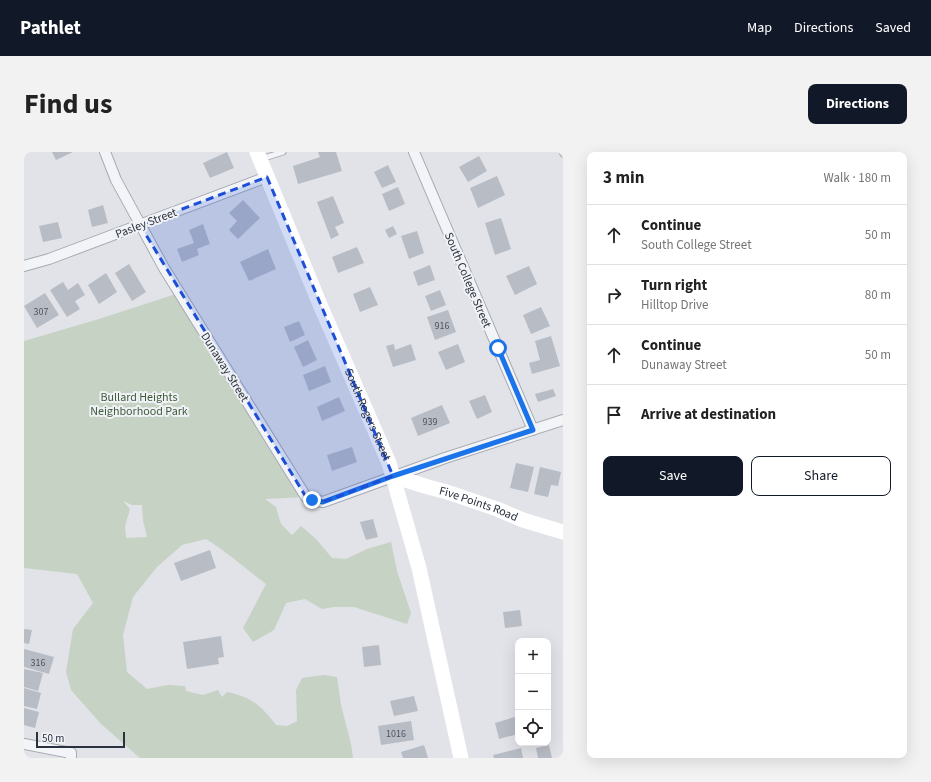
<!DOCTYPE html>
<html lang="en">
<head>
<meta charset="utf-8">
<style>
  :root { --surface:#fff; --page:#f2f2f2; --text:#222; --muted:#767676; --line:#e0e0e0; --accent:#111827 }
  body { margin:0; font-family:"Source Sans 3",sans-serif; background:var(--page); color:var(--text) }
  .controls { position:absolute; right:12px; bottom:12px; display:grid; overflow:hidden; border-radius:8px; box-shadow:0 4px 16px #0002 }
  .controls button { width:36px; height:36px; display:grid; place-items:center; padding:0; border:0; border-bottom:1px solid var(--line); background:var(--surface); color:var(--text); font:20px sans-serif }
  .scale { position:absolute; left:12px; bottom:10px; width:89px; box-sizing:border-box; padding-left:4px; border:2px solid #2a313f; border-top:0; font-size:11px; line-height:14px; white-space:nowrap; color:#2a313f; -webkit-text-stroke:3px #f0f2f6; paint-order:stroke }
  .stop { position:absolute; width:12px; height:12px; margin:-9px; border:3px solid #1a73e8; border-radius:50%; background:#fff }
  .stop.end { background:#1a73e8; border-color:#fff; box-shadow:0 1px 4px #0008 }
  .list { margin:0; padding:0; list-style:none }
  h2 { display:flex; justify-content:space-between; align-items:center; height:52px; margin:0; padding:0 16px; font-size:17px }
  h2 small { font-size:13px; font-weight:400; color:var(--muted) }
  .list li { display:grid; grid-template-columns:26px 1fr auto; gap:12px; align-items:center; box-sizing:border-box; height:60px; padding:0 16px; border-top:1px solid var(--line) }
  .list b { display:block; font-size:15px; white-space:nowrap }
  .list p { margin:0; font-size:13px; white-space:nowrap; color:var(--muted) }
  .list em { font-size:13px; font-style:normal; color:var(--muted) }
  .actions { display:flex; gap:8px; padding:12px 16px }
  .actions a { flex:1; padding:9px 0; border:1px solid var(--accent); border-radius:8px; text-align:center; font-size:14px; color:var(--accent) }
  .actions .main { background:var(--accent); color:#fff }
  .icon { flex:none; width:22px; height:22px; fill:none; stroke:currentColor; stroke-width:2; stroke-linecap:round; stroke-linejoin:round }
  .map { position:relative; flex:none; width:539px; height:606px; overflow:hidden; border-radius:8px }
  header { display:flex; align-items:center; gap:24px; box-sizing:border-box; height:56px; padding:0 20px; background:var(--accent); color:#fff }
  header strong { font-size:19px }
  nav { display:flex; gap:22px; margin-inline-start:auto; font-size:14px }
  .intro { display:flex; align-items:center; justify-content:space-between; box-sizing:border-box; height:96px; padding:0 24px }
  h1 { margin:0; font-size:28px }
  .button { padding:10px 18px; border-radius:8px; background:var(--accent); color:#fff; font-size:14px; font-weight:700 }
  main { display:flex; gap:24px; padding:0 24px }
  aside { flex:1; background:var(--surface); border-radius:8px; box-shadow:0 4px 16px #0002 }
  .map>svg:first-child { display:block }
</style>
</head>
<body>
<header>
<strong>Pathlet</strong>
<nav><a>Map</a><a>Directions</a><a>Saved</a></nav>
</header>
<div class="intro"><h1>Find us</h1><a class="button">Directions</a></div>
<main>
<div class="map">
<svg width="539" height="606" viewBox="0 0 539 606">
  <rect width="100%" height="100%" fill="#e1e3e8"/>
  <path fill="#c6d2c3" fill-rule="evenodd" d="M155 141 282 345 241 347 252 355 257 372 268 383 277 374 292 387 308 406 322 407 343 397 367 390 373 419 387 461 383 472 330 455H310L298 457 281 447 262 451 250 478 229 490 219 476 242 432C222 417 203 400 182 387L158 393 133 415 109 445 99 483 103 520 123 537 144 533 161 534 162 539 179 543 194 538 198 545 203 540C228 545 237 554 252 573L263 574 273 569 272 538 278 526 300 523 313 525 317 553 327 592 329 606H116L77 572 47 538 42 520 49 477 69 451 53 422 0 416V189L75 167ZM99 349 108 353H118L119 368 123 385 102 386 101 374 106 357Z"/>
  <path fill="#b8bcc5" d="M28 0H49L32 8Z
    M203 0 210 16 186 26 179 11Z
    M294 0H312L318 19 274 32 269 14 296 5Z
    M455 4 463 19 444 30 435 15Z
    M364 13 372 30 358 36 350 20Z
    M473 24 481 43 454 56 446 36Z
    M374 35 381 52 365 59 358 42Z
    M309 44 320 71 311 75 315 83 307 87 293 50Z
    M219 48 236 66 214 87 205 78 213 69 205 61Z
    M79 53 84 71 68 75 64 58Z
    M477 66 487 97 471 103 461 71Z
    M34 70 38 86 19 90 15 74Z
    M179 72 186 92 173 97 175 103 158 110 153 97 170 91 165 78Z
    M369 74 373 82 365 86 361 78Z
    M393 79 400 101 385 107 377 84Z
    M333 95 340 111 314 121 308 105Z
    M244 97 252 117 225 129 216 110Z
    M105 112 122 140 108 149 91 121Z
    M406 113 411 128 394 134 389 120Z
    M505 114 513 132 491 143 482 124Z
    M82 121 93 140 75 152 64 133Z
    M39 130 44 138 54 131 61 143 51 149 56 157 43 165 26 138Z
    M346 135 354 153 336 160 329 142Z
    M416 138 422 153 407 159 401 144Z
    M21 141 35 163 13 176 0 154Z
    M517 155 526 174 507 182 499 163Z
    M424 158 432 180 411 188 403 165Z
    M275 169 281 183 266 190 260 175Z
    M527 184 536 214 508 222 505 211 516 208 511 189Z
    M284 188 293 208 279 215 270 195Z
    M370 192 371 198 387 192 392 208 369 215 362 194Z
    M434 192 441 210 422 218 414 200Z
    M301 214 307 230 285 239 279 223Z
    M529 237 532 244 514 250 511 242Z
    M461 243 468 260 453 267 445 249Z
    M315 245 321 259 298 269 293 255Z
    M418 253 426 271 394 284 387 266Z
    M328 295 333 310 308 319 303 303Z
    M492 311 510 315 504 340 486 336Z
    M516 315 537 320 534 334 527 333 524 345 510 342Z
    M349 367 354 385 342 388 336 370Z
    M186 398 192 416 157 429 150 411Z
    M496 458 498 474 481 476 479 460Z
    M0 477 8 478 5 492 0 491Z
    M197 484 200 505 194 506 195 512 163 517 159 490Z
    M355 493 357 513 340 515 338 495Z
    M0 497 30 505 25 522 0 515Z
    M0 517 19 521 14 539 0 535Z
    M0 536 17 541 13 557 0 554Z
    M390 544 394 559 370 564 366 549Z
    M0 556 15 560 11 576 0 573Z
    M494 564V582L475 587 471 571Z
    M387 569 390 588 357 593 354 574Z
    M400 593 404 606H379L377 600Z
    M525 593 528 606H514L512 596Z
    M497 596 499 606H470L469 603Z"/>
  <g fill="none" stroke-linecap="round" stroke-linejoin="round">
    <g stroke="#a6aab2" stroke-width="7">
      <path id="lane" d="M538 0 539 2
        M237 7 259 0"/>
    </g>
    <g stroke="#a6aab2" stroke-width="12">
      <path id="street" d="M81 0 92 28 140 116 282 345 288 348 299 350 421 306 539 268
        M390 0 509 278
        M0 114 25 107 243 25
        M0 592 47 601V606"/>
    </g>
    <use href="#lane" stroke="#f3f4f7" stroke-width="5"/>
    <use href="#street" stroke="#f3f4f7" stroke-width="10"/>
    <g stroke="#fff" stroke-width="15">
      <path id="s1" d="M233 0 297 155 365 311 395 416 437 606"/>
      <path id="s2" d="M369 324 404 335 423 340 473 357 499 368 539 380"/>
    </g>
  </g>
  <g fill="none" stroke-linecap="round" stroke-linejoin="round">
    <path stroke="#1a73e8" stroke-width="5" d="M288 348 299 350 369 324 509 278 474 196"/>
  </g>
  <path fill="#1d4ed8" fill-opacity="0.2" stroke="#1d4ed8" stroke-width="3" stroke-dasharray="8 5" stroke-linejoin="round" d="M243 25 369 324 299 350 282 345 116 73Z"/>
  <g text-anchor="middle" stroke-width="4" stroke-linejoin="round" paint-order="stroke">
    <g font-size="10" fill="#4e5460">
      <text x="17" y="163">307</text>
      <text x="418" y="177">916</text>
      <text x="406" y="273">939</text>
      <text x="14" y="514">316</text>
      <text x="372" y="585">1016</text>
    </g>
    <g font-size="12" fill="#2a313f" stroke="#f0f2f6">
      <text transform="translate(122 71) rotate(-21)" y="4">Pasley Street</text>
      <text transform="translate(444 128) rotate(67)" y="4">South College Street</text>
      <text transform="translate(201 215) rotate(58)" y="4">Dunaway Street</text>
      <text dy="4" stroke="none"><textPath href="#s1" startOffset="285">South Rogers Street</textPath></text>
      <text dy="4" stroke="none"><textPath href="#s2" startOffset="90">Five Points Road</textPath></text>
    </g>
    <g font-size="12" fill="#3d5a39" stroke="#f0f2f6">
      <text x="115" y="249">Bullard Heights<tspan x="115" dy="14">Neighborhood Park</tspan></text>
    </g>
  </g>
</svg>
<div class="controls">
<button>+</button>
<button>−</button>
<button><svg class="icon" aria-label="locate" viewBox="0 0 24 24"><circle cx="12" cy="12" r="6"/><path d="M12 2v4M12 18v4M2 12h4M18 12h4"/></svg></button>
</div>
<div class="scale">50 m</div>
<div class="stop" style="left:474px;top:196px"></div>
<div class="stop end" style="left:288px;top:348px"></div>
</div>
<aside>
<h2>3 min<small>Walk · 180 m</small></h2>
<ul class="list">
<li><svg class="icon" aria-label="ahead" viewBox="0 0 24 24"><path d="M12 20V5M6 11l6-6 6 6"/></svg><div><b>Continue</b><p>South College Street</p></div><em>50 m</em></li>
<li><svg class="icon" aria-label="right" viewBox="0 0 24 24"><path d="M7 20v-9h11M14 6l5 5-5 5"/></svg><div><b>Turn right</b><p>Hilltop Drive</p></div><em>80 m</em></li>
<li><svg class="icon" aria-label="ahead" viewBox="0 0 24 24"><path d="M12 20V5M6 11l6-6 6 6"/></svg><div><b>Continue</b><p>Dunaway Street</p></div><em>50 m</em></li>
<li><svg class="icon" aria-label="arrive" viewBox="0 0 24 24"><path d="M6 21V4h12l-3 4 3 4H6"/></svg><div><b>Arrive at destination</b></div></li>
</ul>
<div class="actions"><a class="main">Save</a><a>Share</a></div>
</aside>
</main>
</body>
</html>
